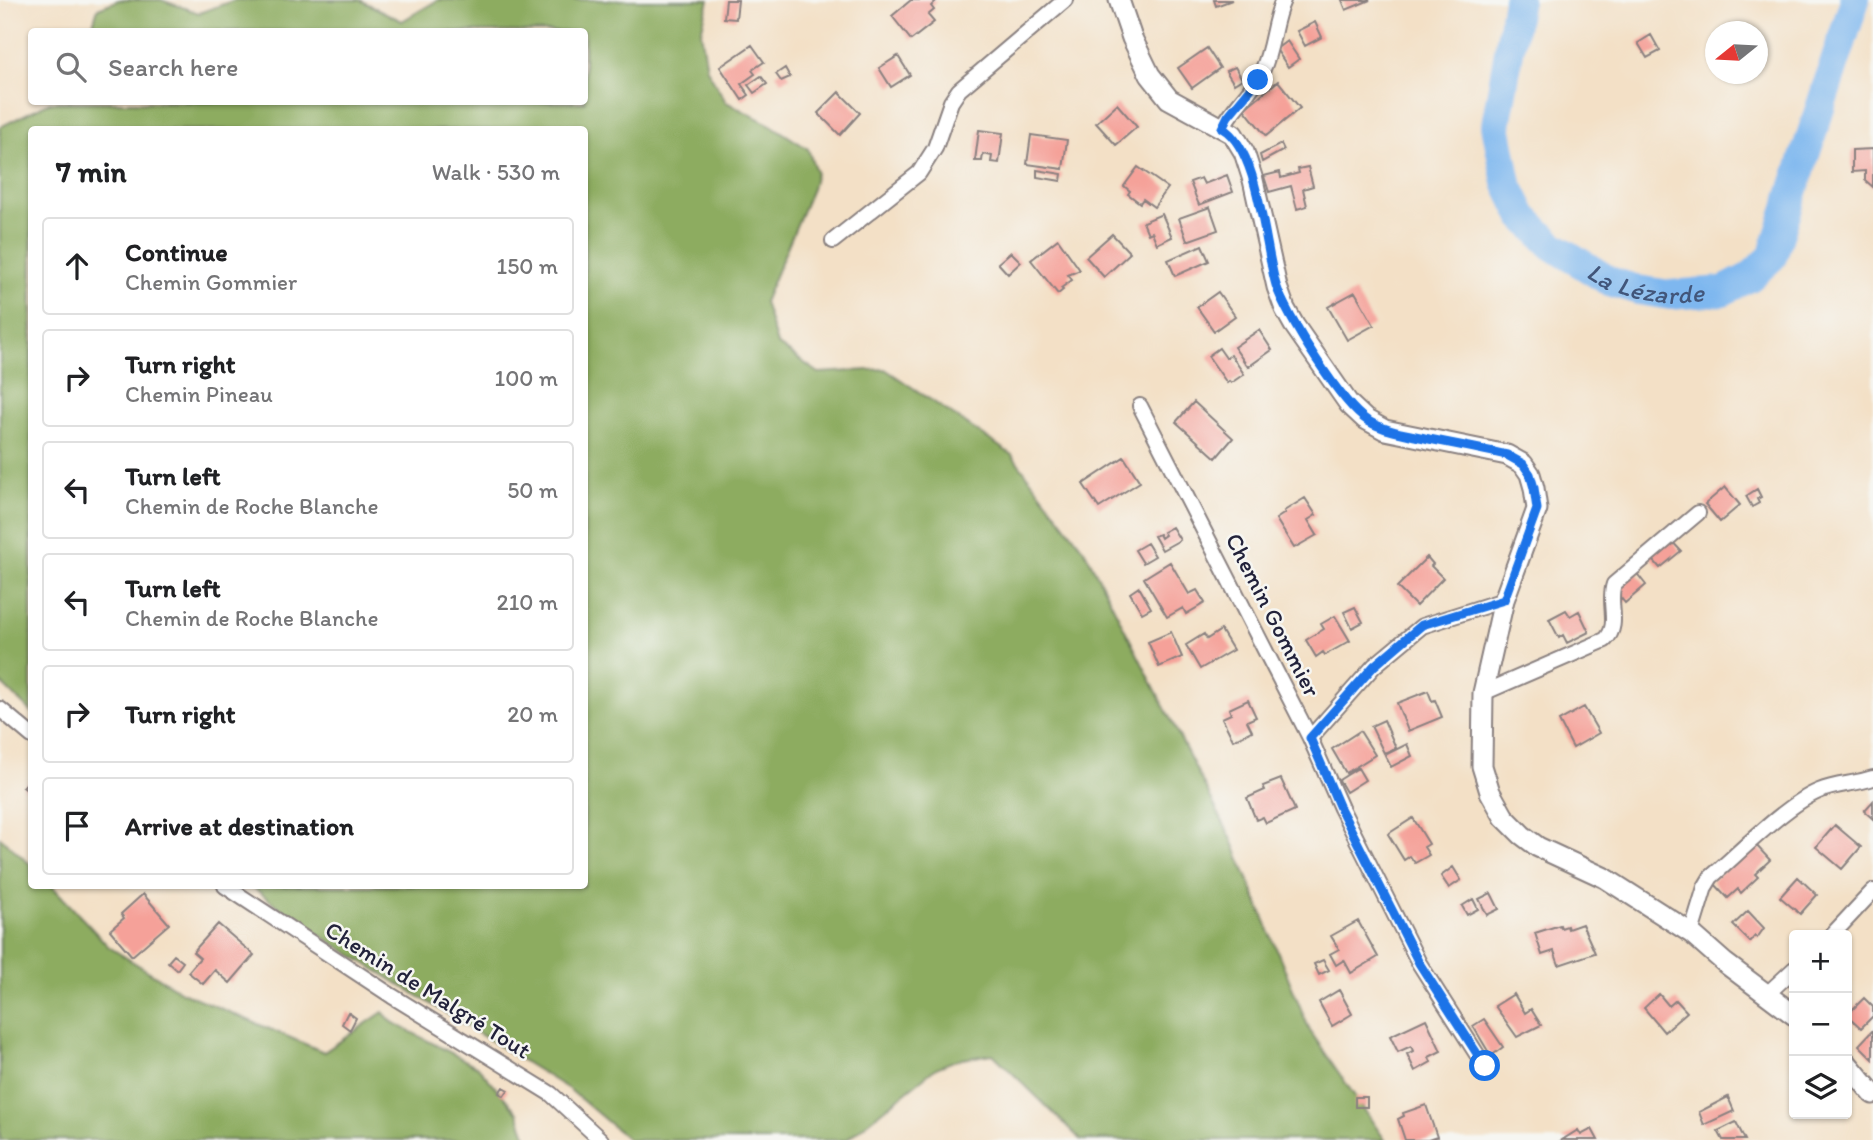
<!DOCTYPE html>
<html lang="en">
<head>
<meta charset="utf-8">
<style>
  :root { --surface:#fff; --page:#f6f6f6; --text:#202124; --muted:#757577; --line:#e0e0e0 }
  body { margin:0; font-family:Itim,sans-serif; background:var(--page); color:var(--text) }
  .controls { position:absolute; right:21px; bottom:21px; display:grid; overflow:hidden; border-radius:7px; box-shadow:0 2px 5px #0004 }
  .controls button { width:63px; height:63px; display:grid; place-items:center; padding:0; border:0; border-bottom:2px solid var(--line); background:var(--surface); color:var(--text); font:35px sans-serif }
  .compass { position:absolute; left:1705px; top:21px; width:63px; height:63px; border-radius:50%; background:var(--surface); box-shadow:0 2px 5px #0004; rotate:252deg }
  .stop { position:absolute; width:21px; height:21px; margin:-16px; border:5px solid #1a73e8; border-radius:50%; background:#fff }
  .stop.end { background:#1a73e8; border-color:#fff; box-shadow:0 2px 7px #0008 }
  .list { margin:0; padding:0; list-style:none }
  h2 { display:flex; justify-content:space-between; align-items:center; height:91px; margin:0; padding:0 28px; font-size:30px }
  h2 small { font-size:23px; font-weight:400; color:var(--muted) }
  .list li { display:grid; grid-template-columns:46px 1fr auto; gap:21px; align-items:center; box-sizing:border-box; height:98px; margin:0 14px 14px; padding:0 14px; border:2px solid var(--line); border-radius:7px }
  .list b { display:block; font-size:26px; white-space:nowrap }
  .list p { margin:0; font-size:23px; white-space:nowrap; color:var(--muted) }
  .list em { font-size:23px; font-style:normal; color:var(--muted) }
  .icon { flex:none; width:38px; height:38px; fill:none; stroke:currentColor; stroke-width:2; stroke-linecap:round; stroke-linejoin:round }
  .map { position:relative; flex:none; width:1873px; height:1140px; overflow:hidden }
  .search { position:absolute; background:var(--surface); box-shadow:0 2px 5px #0004; left:28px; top:28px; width:560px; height:77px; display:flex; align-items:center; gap:18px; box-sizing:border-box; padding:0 24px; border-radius:7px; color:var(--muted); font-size:26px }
  .panel { position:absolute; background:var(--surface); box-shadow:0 2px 5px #0004; left:28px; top:126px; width:560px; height:763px; border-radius:7px }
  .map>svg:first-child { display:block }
</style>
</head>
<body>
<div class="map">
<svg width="1873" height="1140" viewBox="0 0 1873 1140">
  <rect width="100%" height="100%" fill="#f6f6f2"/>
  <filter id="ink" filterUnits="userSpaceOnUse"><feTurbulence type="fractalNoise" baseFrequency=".0143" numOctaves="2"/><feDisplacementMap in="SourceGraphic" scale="14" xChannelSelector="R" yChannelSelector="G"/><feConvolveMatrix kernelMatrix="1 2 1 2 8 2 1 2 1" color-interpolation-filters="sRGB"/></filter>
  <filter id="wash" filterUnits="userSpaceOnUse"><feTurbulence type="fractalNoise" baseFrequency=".00686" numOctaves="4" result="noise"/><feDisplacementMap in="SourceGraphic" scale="28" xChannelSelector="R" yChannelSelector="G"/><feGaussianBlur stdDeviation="1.57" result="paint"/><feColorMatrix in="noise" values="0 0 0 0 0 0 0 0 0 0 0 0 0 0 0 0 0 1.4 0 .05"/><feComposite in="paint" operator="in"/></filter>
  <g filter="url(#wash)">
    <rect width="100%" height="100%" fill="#f3e0c6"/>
    <path fill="#8dac60" stroke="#58674e" stroke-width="2" d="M119 0H161L199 13 235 0H360L402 21 438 0H709L701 32 707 69 726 102 771 125 808 149 816 172 812 189 764 302 777 344 819 373 885 369 1012 455 1085 551 1232 840 1310 1031 1385 1140H1081L993 1054 956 1060 936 1068 846 1140H629L570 1090 305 926 251 886H584V130H32L31 712 0 682V127L50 102H584V32L91 31 98 8Z
      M0 837 31 865 32 886H52L109 947 182 992 324 1052 383 1012 392 1022 478 1067 518 1113 528 1140H0Z"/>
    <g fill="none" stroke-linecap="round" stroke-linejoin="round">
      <path stroke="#7eb7ef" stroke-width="30" id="s1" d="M1518 0 1496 125 1507 183 1523 216 1552 245 1609 281 1638 290 1670 295 1723 291 1750 277 1772 257 1855 0"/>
    </g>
    <g id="blocks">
      <path fill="#f5a199" d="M726 0H738L736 19 724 18Z
        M911 0H937L931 6 934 10 928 15 934 22 911 40 892 16Z
        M1214 0H1232L1216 6Z
        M1342 0H1370L1346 10Z
        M1315 22 1322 37 1305 46 1297 31Z
        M1651 35 1660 51 1647 58 1638 43Z
        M1287 41 1299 59 1288 67 1276 49Z
        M752 45 764 62 752 70 755 74 741 84 749 95 742 100 720 67Z
        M1207 48 1220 68 1192 88 1178 68Z
        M898 56 910 75 891 87 879 68Z
        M1235 67 1242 79 1234 84 1226 71Z
        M785 68 790 77 781 81 776 74Z
        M761 76 767 84 754 93 748 85Z
        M1278 81 1300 108 1266 136 1244 109Z
        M839 92 860 113 840 135 818 113Z
        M1117 104 1137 127 1116 145 1096 123Z
        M979 130 1003 133 999 163 991 162 992 156 983 154 982 161H975Z
        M1031 135 1067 140 1063 169 1027 164Z
        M1281 144 1284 150 1262 162 1260 155Z
        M1873 149V187L1865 180V171L1852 172V150Z
        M1138 167 1168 188 1154 207 1143 199 1140 203 1128 194 1130 191 1124 186Z
        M1308 167 1313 186 1303 189 1307 206 1297 209 1291 186 1269 192 1264 176 1280 172 1281 178 1299 173 1298 169Z
        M1037 170 1062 174 1061 181 1037 177Z
        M1227 175 1233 192 1199 205 1190 182 1201 178 1204 184Z
        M1210 207 1218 230 1187 241 1179 218Z
        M1162 214 1172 237 1157 244 1152 232 1148 234 1143 222Z
        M1112 234 1130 253 1104 277 1086 257Z
        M1058 239 1080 270 1068 275 1072 280 1061 288 1063 290 1058 294 1031 260Z
        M1202 245 1209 261 1175 276 1168 260Z
        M1011 252 1021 262 1008 274 998 263Z
        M1218 292 1235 316 1214 331 1197 307Z
        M1355 292 1374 325 1347 340 1328 307Z
        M1259 330 1272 350 1248 367 1234 347Z
        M1219 348 1226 358 1231 355 1244 374 1231 383 1229 381 1227 383 1208 356Z
        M1194 402 1233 438 1216 458 1176 422Z
        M1124 457 1140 482 1099 508 1083 484Z
        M1725 487 1740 505 1720 522 1705 504Z
        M1757 489 1761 497 1757 499 1759 503 1752 507 1746 496Z
        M1305 498 1316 515 1308 520 1317 535 1294 548 1276 519 1285 513 1284 511Z
        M1172 527 1180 540 1162 550 1154 536 1159 534 1161 538 1165 535 1163 532Z
        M1669 538 1681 551 1660 568 1649 555Z
        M1147 543 1155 556 1143 563 1135 550Z
        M1427 557 1433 564 1431 566 1443 578 1416 606 1397 587Z
        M1170 562 1189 594 1197 590 1205 603 1186 614 1183 608 1167 617 1144 578Z
        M1635 571 1646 585 1625 603 1614 589Z
        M1139 587 1151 608 1142 613 1130 593Z
        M1355 607 1363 622 1352 628 1344 612Z
        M1566 610 1570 616 1579 611 1589 632 1567 643 1563 635 1559 638 1549 619Z
        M1335 616 1350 641 1325 655 1323 652 1316 657 1306 640 1324 629 1321 624Z
        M1221 630 1233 650 1200 669 1186 645 1204 634 1207 639Z
        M1171 632 1182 657 1159 667 1148 642Z
        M1428 691 1432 701 1435 700 1442 717 1408 731 1397 703Z
        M1248 700 1256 717 1247 721 1252 731 1233 740 1222 718 1231 714 1229 709Z
        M1584 707 1599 733 1573 748 1559 721Z
        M1384 720 1396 748 1384 753 1371 726Z
        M1360 731 1375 755 1346 773 1332 749Z
        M1407 744 1412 756 1391 767 1385 755Z
        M1358 768 1365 780 1346 792 1339 780Z
        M32 777V794L23 787Z
        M1281 779 1295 810 1266 823 1263 817 1256 820 1247 798 1265 790 1263 786Z
        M1873 801V819L1864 811Z
        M1413 818 1429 844 1424 847 1429 855 1415 863 1410 856 1404 860 1388 834Z
        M1835 825 1861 847 1842 869 1816 847Z
        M1754 843 1770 860 1755 874 1758 877 1741 893 1738 889 1728 898 1712 881Z
        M1453 867 1461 880 1449 888 1441 876Z
        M1798 877 1817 895 1800 914 1780 897Z
        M1491 893 1499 909 1487 915 1479 899Z
        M143 894 169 924 132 956 110 930 124 918 121 914Z
        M1473 899 1478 909 1467 915 1462 906Z
        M1748 911 1764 928 1757 938 1755 936 1750 942 1733 925Z
        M1358 921 1378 957 1351 973 1344 960 1336 965 1330 954 1339 949 1331 936Z
        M218 924 254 955 230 983 215 970 203 984 188 972 200 958 193 952Z
        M1582 924 1595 953 1559 965 1554 951 1542 955 1535 933 1560 925 1561 928 1567 926 1568 929Z
        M174 955 183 962 177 970 168 962Z
        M1323 960 1329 970 1319 975 1314 964Z
        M1339 990 1352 1014 1332 1026 1319 1002Z
        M1514 994 1525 1013 1531 1009 1541 1025 1517 1037 1495 1006Z
        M1659 994 1669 1006 1676 1000 1687 1012 1664 1032 1644 1008Z
        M1864 998 1873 1007V1016L1861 1028 1847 1015Z
        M348 1012 356 1018 350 1030 342 1024Z
        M1426 1019 1441 1051 1429 1057 1431 1062 1415 1071 1407 1054 1413 1051 1411 1046 1398 1052 1390 1036Z
        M1484 1019 1503 1047 1491 1056 1473 1026Z
        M1873 1030V1059L1859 1045Z
        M503 1087 508 1090 504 1096 499 1093Z
        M1355 1097H1367V1107H1355Z
        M1728 1097 1734 1111 1704 1125 1699 1112Z
        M1426 1105 1437 1137 1428 1140H1405L1398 1119 1404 1116 1403 1113Z
        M1736 1122 1745 1140H1723L1718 1131Z
        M1592 1129 1598 1140H1562L1578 1130 1581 1135Z"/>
    </g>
  </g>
  <g filter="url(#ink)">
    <use href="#blocks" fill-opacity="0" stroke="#8a8180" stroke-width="2"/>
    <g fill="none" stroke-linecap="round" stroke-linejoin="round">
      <g stroke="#8a8180" stroke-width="18">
        <path id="minor" d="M1222 128C1233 106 1253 92 1263 69 1273 47 1273 22 1283 0
          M833 241 919 173 935 148 951 102 959 90 1065 0
          M1140 406 1310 738 1341 808 1419 963 1485 1067
          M1483 693 1605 640C1621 625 1607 603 1614 584L1698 513
          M0 709 32 736
          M1310 738 1374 666 1422 626 1504 600
          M225 886 392 996 551 1094 601 1140
          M1691 933 1705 887 1711 877C1739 853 1787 804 1819 791 1836 784 1855 784 1873 778
          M1832 935 1873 891
          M1766 995 1794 969"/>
      </g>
      <g stroke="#8a8180" stroke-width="23">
        <path id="secondary" d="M1119 0 1132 38 1150 75 1169 99 1233 134 1244 152 1253 180 1277 287 1285 309 1294 325 1349 404 1365 419 1385 430 1507 455 1523 464 1530 474 1534 488 1537 509 1504 600 1483 693 1482 766 1490 792 1504 817 1522 835 1538 847 1605 878 1691 933 1725 963 1794 1015
          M1847 1063 1873 1094"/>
      </g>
      <use href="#minor" stroke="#fff" stroke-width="14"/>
      <use href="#secondary" stroke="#fff" stroke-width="19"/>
    </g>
  </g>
  <g fill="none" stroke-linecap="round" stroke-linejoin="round" filter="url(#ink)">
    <path stroke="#1a73e8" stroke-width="9" d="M1258 80 1228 116 1222 128C1259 149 1264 244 1276 285 1286 316 1342 405 1368 421 1387 432 1408 434 1429 439 1455 444 1481 449 1507 455L1523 464 1530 474 1534 488 1537 509 1504 600 1422 625 1374 666 1310 738 1340 808 1419 963 1485 1066"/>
  </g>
  <g text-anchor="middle" stroke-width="5" stroke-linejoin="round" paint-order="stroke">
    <g font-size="24" fill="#22223b" stroke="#f6f6f2">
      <text transform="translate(1273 615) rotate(63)" y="8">Chemin Gommier</text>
      <text transform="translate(428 990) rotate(32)" y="8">Chemin de Malgré Tout</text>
    </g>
    <g font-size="26" font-style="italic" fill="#42567a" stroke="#f6f6f2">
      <text dy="9" stroke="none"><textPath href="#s1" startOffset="368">La Lézarde</textPath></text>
    </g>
  </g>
</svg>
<div class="controls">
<button>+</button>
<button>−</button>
<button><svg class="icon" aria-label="layers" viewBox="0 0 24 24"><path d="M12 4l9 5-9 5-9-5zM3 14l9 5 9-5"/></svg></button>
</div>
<svg class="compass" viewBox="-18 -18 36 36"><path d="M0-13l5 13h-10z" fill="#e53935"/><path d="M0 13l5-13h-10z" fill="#757577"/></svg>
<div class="stop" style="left:1485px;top:1066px"></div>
<div class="stop end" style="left:1258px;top:80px"></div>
<div class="search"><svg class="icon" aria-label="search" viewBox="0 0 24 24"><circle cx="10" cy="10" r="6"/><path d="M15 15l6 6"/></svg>Search here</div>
<section class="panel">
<h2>7 min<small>Walk · 530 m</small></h2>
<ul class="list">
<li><svg class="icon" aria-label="ahead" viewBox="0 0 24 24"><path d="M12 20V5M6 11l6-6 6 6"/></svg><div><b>Continue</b><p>Chemin Gommier</p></div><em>150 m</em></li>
<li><svg class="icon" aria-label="right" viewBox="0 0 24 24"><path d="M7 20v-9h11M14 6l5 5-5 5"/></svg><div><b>Turn right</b><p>Chemin Pineau</p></div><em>100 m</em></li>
<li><svg class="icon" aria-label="left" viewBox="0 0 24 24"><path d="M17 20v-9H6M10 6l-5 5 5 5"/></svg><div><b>Turn left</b><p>Chemin de Roche Blanche</p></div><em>50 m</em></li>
<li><svg class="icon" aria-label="left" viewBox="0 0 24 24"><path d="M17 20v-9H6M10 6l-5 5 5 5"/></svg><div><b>Turn left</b><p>Chemin de Roche Blanche</p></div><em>210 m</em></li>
<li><svg class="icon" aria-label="right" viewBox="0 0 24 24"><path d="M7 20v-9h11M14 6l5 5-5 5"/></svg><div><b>Turn right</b></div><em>20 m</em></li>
<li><svg class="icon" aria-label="arrive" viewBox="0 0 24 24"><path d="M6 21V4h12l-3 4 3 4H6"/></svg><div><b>Arrive at destination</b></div></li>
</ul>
</section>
</div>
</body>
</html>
